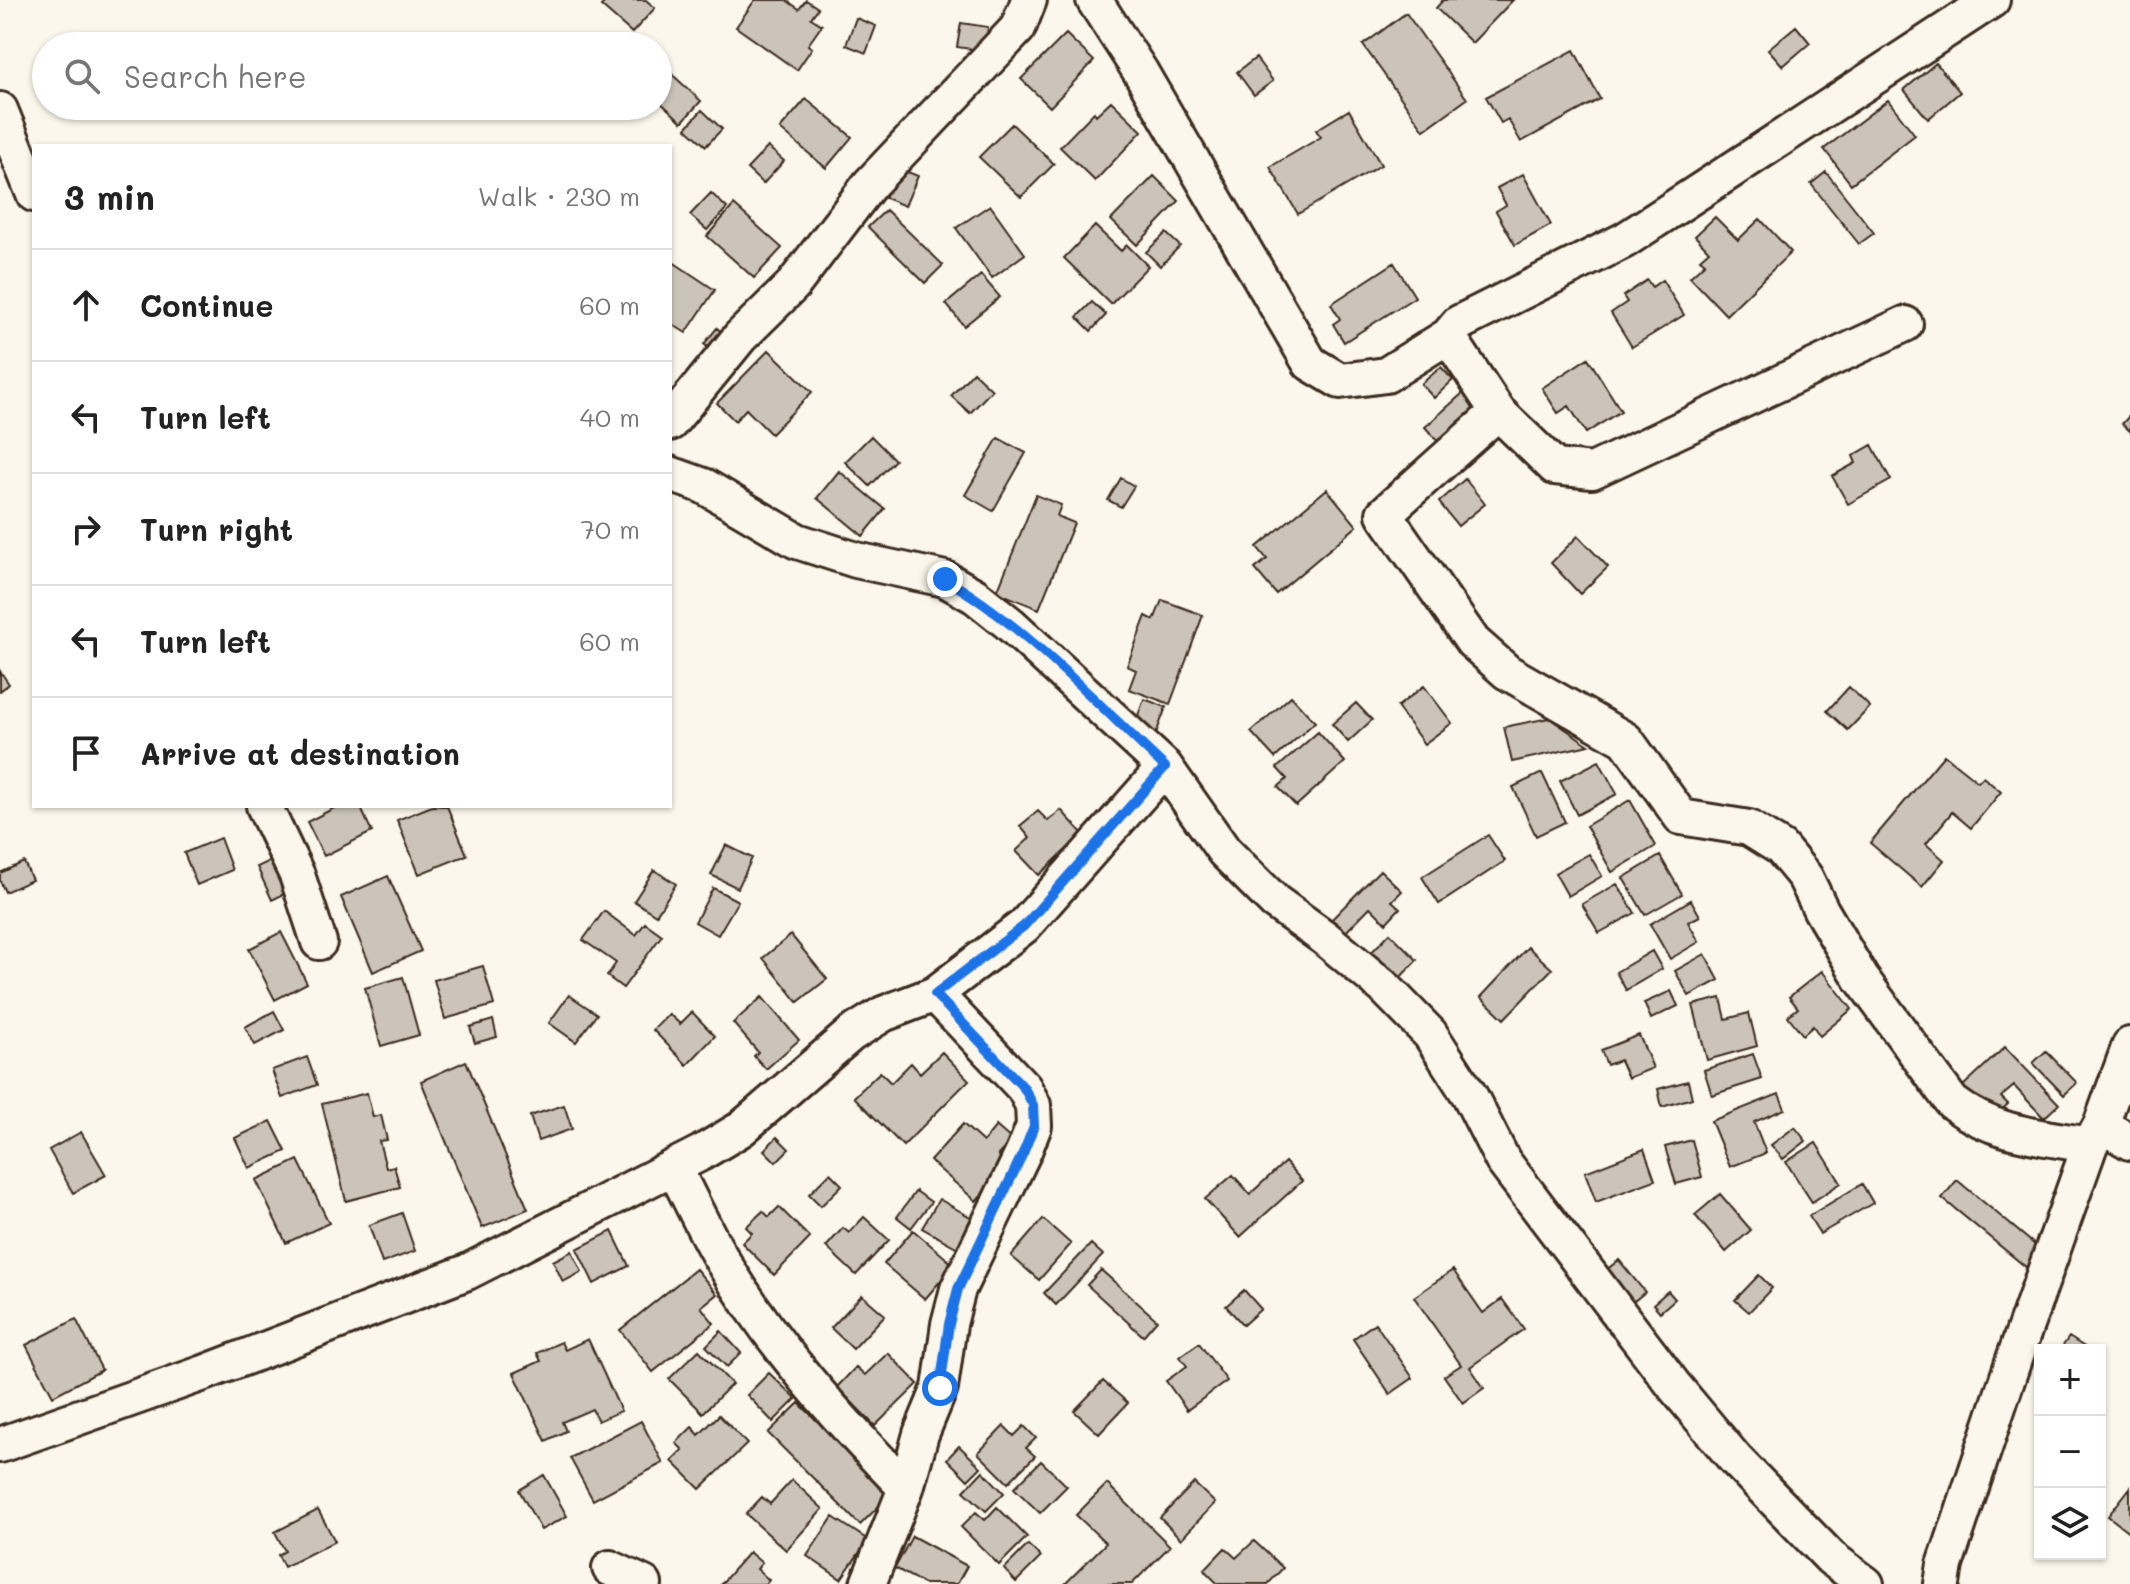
<!DOCTYPE html>
<html lang="en">
<head>
<meta charset="utf-8">
<style>
  :root { --surface:#fff; --page:#f2f2f2; --text:#222; --muted:#767676; --line:#e0e0e0 }
  body { margin:0; font-family:Mali,sans-serif; background:var(--page); color:var(--text) }
  .controls { position:absolute; right:24px; bottom:24px; display:grid; overflow:hidden; border-radius:0px; box-shadow:0 2px 6px #0004 }
  .controls button { width:72px; height:72px; display:grid; place-items:center; padding:0; border:0; border-bottom:2px solid var(--line); background:var(--surface); color:var(--text); font:40px sans-serif }
  .stop { position:absolute; width:24px; height:24px; margin:-18px; border:6px solid #1a73e8; border-radius:50%; background:#fff }
  .stop.end { background:#1a73e8; border-color:#fff; box-shadow:0 2px 8px #0008 }
  .list { margin:0; padding:0; list-style:none }
  h2 { display:flex; justify-content:space-between; align-items:center; height:104px; margin:0; padding:0 32px; font-size:34px }
  h2 small { font-size:26px; font-weight:400; color:var(--muted) }
  .list li { display:grid; grid-template-columns:52px 1fr auto; gap:24px; align-items:center; box-sizing:border-box; height:112px; padding:0 32px; border-top:2px solid var(--line) }
  .list b { display:block; font-size:30px; white-space:nowrap }
  .list em { font-size:26px; font-style:normal; color:var(--muted) }
  .icon { flex:none; width:44px; height:44px; fill:none; stroke:currentColor; stroke-width:2; stroke-linecap:round; stroke-linejoin:round }
  .map { position:relative; flex:none; width:2130px; height:1584px; overflow:hidden }
  .search { position:absolute; background:var(--surface); box-shadow:0 2px 6px #0004; left:32px; top:32px; width:640px; height:88px; display:flex; align-items:center; gap:20px; box-sizing:border-box; padding:0 28px; border-radius:44px; color:var(--muted); font-size:30px }
  .panel { position:absolute; background:var(--surface); box-shadow:0 2px 6px #0004; left:32px; top:144px; width:640px; height:664px; border-radius:0px }
  .map>svg:first-child { display:block }
</style>
</head>
<body>
<div class="map">
<svg width="2130" height="1584" viewBox="0 0 2130 1584">
  <rect width="100%" height="100%" fill="#fbf7ec"/>
  <filter id="ink" filterUnits="userSpaceOnUse"><feTurbulence type="fractalNoise" baseFrequency=".0125" numOctaves="2"/><feDisplacementMap in="SourceGraphic" scale="16" xChannelSelector="R" yChannelSelector="G"/><feConvolveMatrix kernelMatrix="1 2 1 2 8 2 1 2 1" color-interpolation-filters="sRGB"/></filter>
  <g filter="url(#ink)">
    <path fill="#ccc4b9" stroke="#3b2a1e" stroke-width="2" d="M607 0H646L655 8 632 33 601 6Z
      M755 0H786L799 9 806 0 818 8 811 18 822 25 808 45 812 48 797 70 736 27Z
      M1443 0H1513L1472 43 1436 8Z
      M1406 13 1467 99 1424 130 1363 45Z
      M856 18 876 26 866 53 846 45Z
      M961 23 988 27 985 51 957 47Z
      M1796 26 1810 43 1783 66 1768 49Z
      M1066 34 1094 61 1050 107 1021 79Z
      M1574 50 1600 99 1521 142 1508 119 1501 123 1486 97Z
      M1256 58 1273 81 1254 95 1237 72Z
      M1936 63 1960 92 1928 119 1904 90Z
      M663 66 701 101 682 122 658 100V72Z
      M806 99 852 137 826 168 780 129Z
      M1888 100 1915 135 1851 184 1824 149Z
      M1111 101 1142 131 1095 181 1060 147 1094 112 1096 115Z
      M702 110 722 129 706 146 686 128Z
      M1349 110 1381 165 1298 214 1270 167 1321 137 1316 130Z
      M1012 124 1054 164 1021 197 979 157Z
      M768 147 784 161 763 184 747 169Z
      M897 168 918 176 905 206 885 198Z
      M1826 172 1874 233 1859 244 1811 184Z
      M1523 174 1551 225 1515 245 1496 211 1506 205 1497 188Z
      M1154 176 1179 201 1137 245 1111 220Z
      M711 193 727 208 707 230 690 215Z
      M734 205 782 248 754 278 707 236Z
      M990 205 1025 254 992 278 956 228Z
      M886 210 943 265 925 283 868 227Z
      M1715 217 1738 240 1760 219 1791 252 1726 315 1690 277 1705 263 1700 259 1709 251 1695 236Z
      M1095 226 1121 251 1127 245 1148 266 1111 304 1064 258Z
      M1166 233 1180 246 1160 266 1146 252Z
      M673 262 715 290 686 333 670 323V266Z
      M1394 263 1415 297 1344 342 1333 324 1340 319 1331 304Z
      M981 275 1000 297 964 326 946 304Z
      M1647 280 1652 287 1662 280 1684 315 1632 347 1611 313 1627 302 1623 296Z
      M1092 302 1106 315 1091 331 1077 317Z
      M717 328 729 339 716 354 704 344Z
      M769 350 812 392 771 434 746 409 735 421 717 403Z
      M1588 358 1621 411 1586 433 1569 406 1558 413 1542 388Z
      M1441 367 1453 380 1434 398 1421 384Z
      M973 372 992 390 970 413 951 396Z
      M1463 393 1478 411 1440 444 1425 427Z
      M2130 415V431L2122 424Z
      M871 436 895 460 870 486 845 462Z
      M998 438 1026 453 993 511 965 495Z
      M1872 445 1891 480 1848 504 1832 476 1856 463 1853 456Z
      M839 471 885 509 863 536 817 498Z
      M1121 478 1134 486 1121 507 1108 500Z
      M1465 479 1485 504 1458 526 1439 502Z
      M1327 489 1357 526 1276 594 1255 569 1267 559 1257 547Z
      M1036 495 1061 505 1057 516 1074 523 1039 609 997 592Z
      M1578 536 1608 567 1580 594 1551 563Z
      M1162 600 1203 615 1170 704 1129 689 1136 670 1127 666 1146 616 1154 620Z
      M0 671 9 684 0 691Z
      M1424 686 1452 723 1424 744 1397 707Z
      M1849 687 1870 707 1848 730 1827 711Z
      M1291 696 1315 722 1275 758 1251 732Z
      M1144 699 1166 707 1154 739 1132 732Z
      M1356 703 1372 720 1348 742 1332 724Z
      M1549 718 1589 745 1512 762 1504 727Z
      M1318 732 1345 762 1296 806 1278 787 1287 779 1277 768Z
      M1944 755 1978 782 1983 777 2001 792 1971 828 1952 812 1926 844 1944 860 1922 887 1870 843Z
      M1599 761 1617 794 1577 815 1560 781Z
      M1542 773 1565 822 1536 836 1513 787Z
      M1630 800 1656 846 1612 872 1586 826Z
      M338 806H360L372 832 324 856 307 822Z
      M432 806H447L467 855 419 874 397 820Z
      M1061 810 1083 834 1039 875 1016 851 1030 838 1020 826 1038 811 1048 821Z
      M1488 835 1505 861 1439 904 1422 877Z
      M220 838 232 870 197 885 184 853Z
      M726 845 752 858 738 888 711 875Z
      M1589 854 1602 876 1568 896 1555 873Z
      M1660 856 1682 894 1645 915 1623 878Z
      M272 860 286 893 272 900 257 867Z
      M24 862 32 880 5 892 0 881V873Z
      M654 870 676 884 656 915 634 901Z
      M1380 870 1402 891 1392 901 1400 908 1386 923 1370 907 1341 937 1328 923Z
      M388 876 421 951 373 972 341 897Z
      M1617 884 1635 913 1599 933 1582 904Z
      M713 888 738 901 718 935 695 922Z
      M1691 900 1700 916 1688 922 1699 942 1670 959 1650 924Z
      M604 911 636 935 645 923 662 935 623 988 607 976 616 963 583 940Z
      M281 932 307 983 275 1000 249 949Z
      M1390 933 1417 960 1394 984 1367 957Z
      M791 935 827 979 798 1002 763 958Z
      M1528 947 1552 969 1504 1019 1481 997Z
      M1652 951 1662 969 1626 990 1616 972Z
      M1705 954 1719 980 1689 996 1675 971Z
      M483 966 494 1005 445 1019 434 980Z
      M1822 971 1852 1009 1820 1036 1813 1026 1803 1035 1788 1016 1798 1008 1789 997Z
      M403 977 419 1035 381 1046 365 988Z
      M1671 991 1678 1006 1651 1019 1644 1003Z
      M569 995 597 1014 576 1042 549 1023Z
      M762 997 799 1040 766 1069 754 1056 758 1052 733 1023Z
      M1721 998 1726 1019 1749 1013 1757 1046 1707 1060 1693 1005Z
      M274 1011 284 1030 255 1045 245 1027Z
      M692 1012 715 1036 687 1065 653 1030 669 1014 680 1024Z
      M493 1020 497 1037 475 1043 470 1027Z
      M1639 1035 1653 1068 1628 1078 1620 1060 1607 1065 1601 1050Z
      M2005 1047 2059 1104 2044 1118 2014 1086 2001 1097 2008 1104 1993 1118 1963 1086Z
      M2046 1051 2077 1083 2064 1095 2033 1063Z
      M942 1052 969 1080 903 1146 854 1097 880 1072 891 1083 911 1063 920 1073Z
      M1753 1054 1762 1079 1712 1095 1704 1070Z
      M307 1057 317 1085 282 1098 272 1070Z
      M466 1061 528 1209 482 1228 421 1081Z
      M1688 1081 1692 1098 1662 1107 1658 1089Z
      M367 1093 373 1117 381 1115 387 1140 379 1141 386 1168 394 1166 400 1187 346 1201 322 1104Z
      M1779 1094 1785 1109 1754 1122 1766 1153 1730 1167 1711 1121Z
      M564 1105 572 1129 538 1141 530 1116Z
      M271 1121 286 1151 249 1168 235 1138Z
      M963 1124 983 1142 996 1126 1012 1140 998 1155 1008 1164 976 1201 930 1161Z
      M1795 1127 1806 1141 1783 1159 1771 1145Z
      M81 1132 106 1175 73 1193 49 1150Z
      M777 1137 789 1149 776 1162 764 1150Z
      M1692 1140 1702 1177 1676 1184 1665 1147Z
      M1816 1143 1841 1183 1812 1202 1786 1162Z
      M1644 1149 1655 1180 1596 1202 1585 1172Z
      M298 1160 329 1223 286 1243 256 1180Z
      M1285 1162 1302 1181 1240 1237 1205 1199 1233 1175 1250 1194Z
      M830 1173 842 1185 821 1206 809 1194Z
      M1957 1180 2041 1250 2027 1268 1942 1198Z
      M1862 1184 1873 1203 1820 1234 1809 1216Z
      M916 1191 931 1202 911 1228 897 1217Z
      M1720 1194 1751 1230 1726 1252 1695 1215Z
      M939 1199 984 1225 967 1253 922 1228Z
      M779 1207 810 1238 774 1275 742 1243 752 1233 746 1227 763 1211 769 1217Z
      M402 1213 415 1251 382 1263 369 1225Z
      M864 1217 889 1240 856 1275 826 1247 843 1228 849 1233Z
      M1043 1219 1071 1244 1039 1280 1011 1256Z
      M913 1230 954 1265 925 1299 884 1264Z
      M612 1231 629 1266 594 1284 577 1249Z
      M1091 1244 1103 1255 1056 1305 1044 1293Z
      M572 1251 582 1272 563 1282 553 1261Z
      M1619 1260 1645 1292 1622 1311 1596 1278Z
      M696 1269 717 1294 701 1307 714 1323 653 1372 620 1330Z
      M1101 1270 1157 1320 1143 1336 1087 1285Z
      M1453 1270 1483 1313 1502 1299 1524 1329 1470 1367 1484 1388 1463 1403 1444 1376 1461 1365 1414 1297Z
      M1759 1275 1772 1288 1749 1312 1735 1300Z
      M1244 1290 1261 1309 1243 1325 1226 1306Z
      M1668 1291 1675 1299 1660 1312 1653 1304Z
      M862 1295 885 1315 853 1349 831 1328Z
      M76 1319 102 1370 53 1396 26 1345Z
      M1375 1323 1413 1378 1390 1394 1353 1339Z
      M721 1331 741 1353 727 1367 706 1346Z
      M2069 1337 2089 1350H2060Z
      M588 1339 621 1411 598 1421 592 1409 562 1422 566 1431 546 1441 514 1373 541 1361 537 1353 561 1342 565 1350Z
      M1199 1343 1227 1381 1187 1410 1166 1381 1187 1366 1180 1357Z
      M699 1350 732 1384 703 1413 669 1379Z
      M888 1353 918 1384 875 1426 837 1387 856 1367 865 1375Z
      M769 1373 796 1399 773 1422 747 1395Z
      M1103 1381 1128 1403 1099 1434 1074 1411Z
      M799 1403 891 1494 860 1525 768 1433Z
      M719 1415 747 1444 700 1489 672 1461 683 1450 676 1443 692 1427 699 1435Z
      M641 1421 663 1463 593 1500 570 1458Z
      M1004 1426 1014 1436 1024 1426 1036 1438 1026 1448 1035 1456 1008 1483 978 1453Z
      M959 1446 981 1467 968 1480 947 1459Z
      M1041 1461 1067 1486 1040 1513 1014 1488Z
      M983 1471 1004 1493 986 1511 964 1491Z
      M544 1475 567 1516 541 1530 519 1490Z
      M792 1480 823 1509 786 1550 746 1514 762 1497 770 1504Z
      M1194 1483 1215 1503 1181 1539 1160 1518Z
      M1107 1484 1170 1546 1132 1584H1065L1106 1543 1076 1515Z
      M2130 1488V1533L2108 1516Z
      M997 1507 1027 1537 999 1565 961 1527 976 1512 985 1520Z
      M318 1510 335 1541 284 1567 278 1555 285 1551 275 1532Z
      M833 1517 868 1540 841 1579 807 1556Z
      M912 1536 967 1566 957 1584H924L895 1568Z
      M1254 1541 1283 1568 1268 1584H1218L1204 1570 1225 1548 1236 1558Z
      M1028 1545 1041 1557 1016 1582 1004 1569Z
      M749 1552 762 1563 757 1569 769 1580 766 1584H721Z"/>
    <g fill="none" stroke-linecap="round" stroke-linejoin="round">
      <g stroke="#3b2a1e" stroke-width="40">
        <path id="minor" d="M1094 0 1140 71 1310 363 1340 381 1386 375 1448 336
          M1992 0 1625 240 1459 323 1448 336 1498 412 1384 514 1473 642 1507 672 1626 740 1681 817 1749 828 1781 848 1805 877 1821 910 1861 978 1952 1102C1992 1134 2042 1137 2090 1145
          M0 110 34 194
          M1498 412 1555 467 1592 471 1905 324
          M670 423 740 337 793 285 870 184 1018 28 1029 0
          M670 474 704 486 797 541 856 560 945 579 975 596 1010 624 1165 767 1224 851 1275 902 1325 938 1385 988 1430 1034 1470 1096 1503 1161 1675 1387 1735 1459 1831 1558 1866 1584
          M264 806 297 875 319 942
          M2101 1125 2130 1142
          M674 1168C690 1198 704 1230 722 1260 771 1344 838 1419 906 1488
          M0 1445 204 1373 467 1272 701 1153 741 1129 851 1034 883 1014 935 994 1024 926 1165 767
          M610 1568 644 1584
          M868 1584 906 1488 921 1434 940 1388 949 1324 958 1289 1024 1151 1034 1126 1033 1105 1024 1088 935 994
          M1942 1584 1945 1565 2014 1359 2090 1145 2101 1125 2130 1045"/>
      </g>
      <use href="#minor" stroke="#fbf7ec" stroke-width="34"/>
    </g>
  </g>
  <g fill="none" stroke-linecap="round" stroke-linejoin="round" filter="url(#ink)">
    <path stroke="#1a73e8" stroke-width="10" d="M940 1388 949 1324 958 1289 1024 1151 1034 1126 1033 1105 1024 1088 935 994 1024 926 1165 767C1097 704 1025 625 945 579"/>
  </g>
</svg>
<div class="controls">
<button>+</button>
<button>−</button>
<button><svg class="icon" aria-label="layers" viewBox="0 0 24 24"><path d="M12 4l9 5-9 5-9-5zM3 14l9 5 9-5"/></svg></button>
</div>
<div class="stop" style="left:940px;top:1388px"></div>
<div class="stop end" style="left:945px;top:579px"></div>
<div class="search"><svg class="icon" aria-label="search" viewBox="0 0 24 24"><circle cx="10" cy="10" r="6"/><path d="M15 15l6 6"/></svg>Search here</div>
<section class="panel">
<h2>3 min<small>Walk · 230 m</small></h2>
<ul class="list">
<li><svg class="icon" aria-label="ahead" viewBox="0 0 24 24"><path d="M12 20V5M6 11l6-6 6 6"/></svg><div><b>Continue</b></div><em>60 m</em></li>
<li><svg class="icon" aria-label="left" viewBox="0 0 24 24"><path d="M17 20v-9H6M10 6l-5 5 5 5"/></svg><div><b>Turn left</b></div><em>40 m</em></li>
<li><svg class="icon" aria-label="right" viewBox="0 0 24 24"><path d="M7 20v-9h11M14 6l5 5-5 5"/></svg><div><b>Turn right</b></div><em>70 m</em></li>
<li><svg class="icon" aria-label="left" viewBox="0 0 24 24"><path d="M17 20v-9H6M10 6l-5 5 5 5"/></svg><div><b>Turn left</b></div><em>60 m</em></li>
<li><svg class="icon" aria-label="arrive" viewBox="0 0 24 24"><path d="M6 21V4h12l-3 4 3 4H6"/></svg><div><b>Arrive at destination</b></div></li>
</ul>
</section>
</div>
</body>
</html>
